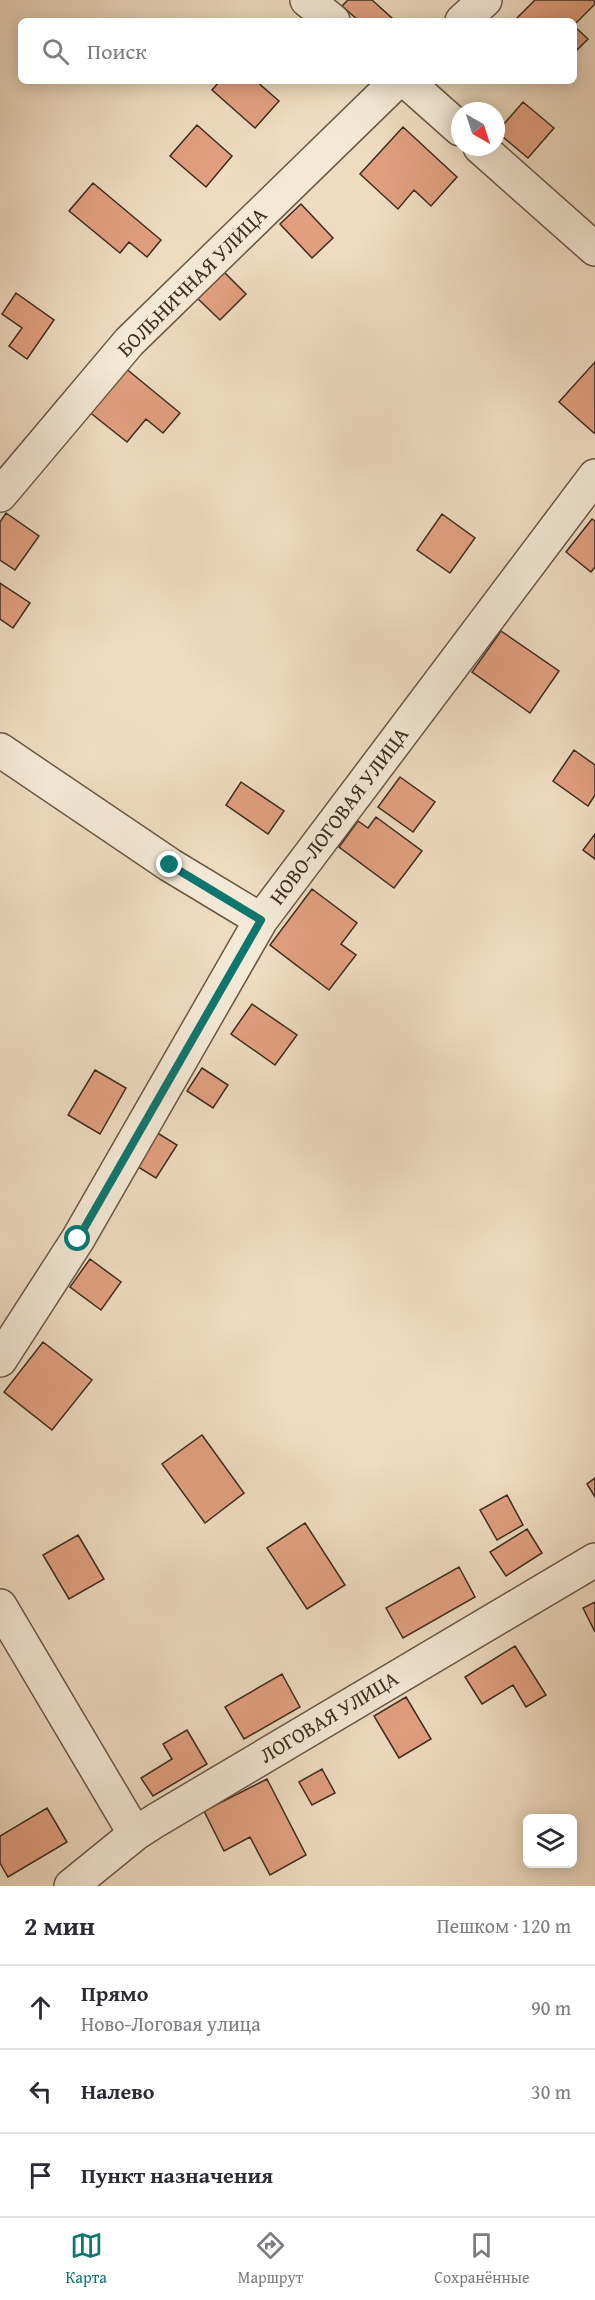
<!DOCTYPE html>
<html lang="ru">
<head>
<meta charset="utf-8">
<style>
  :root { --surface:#fff; --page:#f7f7f7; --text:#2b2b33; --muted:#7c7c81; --line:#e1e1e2; --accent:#0f766e }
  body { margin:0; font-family:"Gentium Book Plus",serif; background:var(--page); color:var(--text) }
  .controls { position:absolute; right:18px; bottom:18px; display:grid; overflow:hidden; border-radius:9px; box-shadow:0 3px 15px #0003 }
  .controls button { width:54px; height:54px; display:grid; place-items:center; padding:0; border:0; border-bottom:2px solid var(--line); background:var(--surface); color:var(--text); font:30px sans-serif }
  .compass { position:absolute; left:451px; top:102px; width:54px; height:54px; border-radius:50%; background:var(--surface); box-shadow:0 3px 15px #0003; rotate:141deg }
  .stop { position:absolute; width:18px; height:18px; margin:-14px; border:4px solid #0f766e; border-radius:50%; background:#fff }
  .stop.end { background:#0f766e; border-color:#fff; box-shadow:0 2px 6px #0008 }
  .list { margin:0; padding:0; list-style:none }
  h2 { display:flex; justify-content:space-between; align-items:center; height:78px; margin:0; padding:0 24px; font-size:26px }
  h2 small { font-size:20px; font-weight:400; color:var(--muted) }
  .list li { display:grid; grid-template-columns:39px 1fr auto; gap:18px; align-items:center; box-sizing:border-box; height:84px; padding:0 24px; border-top:2px solid var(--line) }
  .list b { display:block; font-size:22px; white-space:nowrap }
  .list p { margin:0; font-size:20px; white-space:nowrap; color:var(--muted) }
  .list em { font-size:20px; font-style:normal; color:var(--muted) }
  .icon { flex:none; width:33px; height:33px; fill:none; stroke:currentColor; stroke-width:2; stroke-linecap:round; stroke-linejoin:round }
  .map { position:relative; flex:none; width:595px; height:1886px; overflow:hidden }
  .search { position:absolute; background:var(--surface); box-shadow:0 3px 15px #0003; left:18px; right:18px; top:18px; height:66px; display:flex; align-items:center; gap:15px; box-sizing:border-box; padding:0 21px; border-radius:9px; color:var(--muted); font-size:22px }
  .sheet { height:330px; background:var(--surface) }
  nav { display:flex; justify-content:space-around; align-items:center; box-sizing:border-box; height:84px; border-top:2px solid var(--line); background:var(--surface); font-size:16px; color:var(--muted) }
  nav a { display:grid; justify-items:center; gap:3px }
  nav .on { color:var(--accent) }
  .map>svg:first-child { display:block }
</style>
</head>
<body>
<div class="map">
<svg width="595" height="1886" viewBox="0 0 595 1886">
  <rect width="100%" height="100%" fill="#eedbc0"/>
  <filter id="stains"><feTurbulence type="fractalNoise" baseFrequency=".00333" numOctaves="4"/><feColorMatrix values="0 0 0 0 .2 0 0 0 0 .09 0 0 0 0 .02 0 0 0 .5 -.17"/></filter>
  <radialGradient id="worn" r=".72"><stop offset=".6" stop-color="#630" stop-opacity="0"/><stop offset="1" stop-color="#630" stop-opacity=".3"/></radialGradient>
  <path fill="#e19f80" stroke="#3e2c1e" stroke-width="1.5" d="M348 0H372L393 19 392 21H359L342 6Z
    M535 0H594L595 4 574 25V21H514Z
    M574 26 588 39 574 53Z
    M220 81H256L279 101 255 128 212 90Z
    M523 102 554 128 528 158 497 132Z
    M197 125 232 156 206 187 170 156Z
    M403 127 457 177 431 206 414 190 398 209 360 174Z
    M93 183 161 240 147 257 129 242 120 253 69 211Z
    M301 204 333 238 312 258 280 224Z
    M222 270 246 294 220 320 195 296Z
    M16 293 54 320 27 359 9 346 22 328 2 314Z
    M595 362V433H594L559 402Z
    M124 367 180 413 163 433 146 419 127 442 88 411Z
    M6 513 39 536 15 570 0 560V522Z
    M442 514 475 538 450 573 417 550Z
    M592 519 595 521V567L591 572 566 552Z
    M0 583 30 603 13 628 0 619Z
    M501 631 559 671 530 713 472 672Z
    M574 750 595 765V795L588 806 553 781Z
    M400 777 435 802 413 832 378 807Z
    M241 782 284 811 268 834 226 805Z
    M376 817 422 851 394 888 339 847 358 821 368 828Z
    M595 834V859L583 850Z
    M312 889 357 923 341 944 356 955 329 990 270 945Z
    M252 1004 297 1035 275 1065 231 1034Z
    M202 1068 228 1085 213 1108 187 1091Z
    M95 1070 126 1088 100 1134 68 1115Z
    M151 1129 177 1145 156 1178 130 1162Z
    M90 1259 121 1282 101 1310 70 1287Z
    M43 1342 92 1380 52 1430 4 1392Z
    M202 1435 244 1493 205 1523 162 1464Z
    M595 1478V1497L587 1484Z
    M507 1495 523 1525 497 1540 480 1510Z
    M305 1523 345 1585 307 1609 267 1548Z
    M527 1529 542 1553 506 1576 490 1552Z
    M78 1535 104 1579 69 1599 43 1555Z
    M459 1567 475 1597 403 1638 386 1608Z
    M595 1602V1632L583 1608Z
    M515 1646 546 1695 526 1707 513 1685 482 1704 465 1677Z
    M282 1674 300 1707 244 1739 225 1707Z
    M406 1697 431 1739 399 1758 374 1716Z
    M187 1730 207 1764 153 1796 141 1778 172 1759 163 1744Z
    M322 1769 335 1793 312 1805 299 1782Z
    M267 1779 306 1855 270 1875 250 1837 224 1851 204 1811Z
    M47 1808 67 1842 8 1877 0 1863V1836Z"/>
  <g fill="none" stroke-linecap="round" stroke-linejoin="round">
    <g stroke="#6a5846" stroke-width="36">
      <path id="minor" d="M307 0 333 21
        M462 21 485 0
        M406 81 460 129
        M480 147 595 249
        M0 495 129 342 397 81
        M0 750 170 865 261 920
        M0 1360 78 1239 261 920 595 476
        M0 1606 135 1834
        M71 1886 135 1834 155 1821 595 1560"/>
    </g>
    <use href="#minor" stroke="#f4e8d6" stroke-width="33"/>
  </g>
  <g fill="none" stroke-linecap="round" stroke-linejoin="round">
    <path stroke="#0f766e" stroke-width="8" d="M78 1239 261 920 170 865"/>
  </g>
  <g text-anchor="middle" stroke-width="4.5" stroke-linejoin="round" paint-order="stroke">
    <g font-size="21" fill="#3e2c1e" stroke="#f4e8d6">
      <text transform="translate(192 282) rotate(-45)" y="7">БОЛЬНИЧНАЯ УЛИЦА</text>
      <text transform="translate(339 816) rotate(-53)" y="7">НОВО-ЛОГОВАЯ УЛИЦА</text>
      <text transform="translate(329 1717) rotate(-31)" y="7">ЛОГОВАЯ УЛИЦА</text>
    </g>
  </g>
  <rect width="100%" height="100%" filter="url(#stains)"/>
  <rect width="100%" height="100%" fill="url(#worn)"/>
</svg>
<div class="controls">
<button><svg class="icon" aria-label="layers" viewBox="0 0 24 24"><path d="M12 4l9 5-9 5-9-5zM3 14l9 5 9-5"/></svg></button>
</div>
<svg class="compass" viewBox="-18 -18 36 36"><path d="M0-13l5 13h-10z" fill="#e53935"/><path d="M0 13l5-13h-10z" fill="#7c7c81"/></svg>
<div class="stop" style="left:78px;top:1239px"></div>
<div class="stop end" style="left:170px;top:865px"></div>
<div class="search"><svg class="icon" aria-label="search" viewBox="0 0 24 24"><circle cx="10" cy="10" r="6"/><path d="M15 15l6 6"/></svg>Поиск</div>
</div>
<section class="sheet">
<h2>2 мин<small>Пешком · 120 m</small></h2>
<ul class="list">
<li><svg class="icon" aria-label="ahead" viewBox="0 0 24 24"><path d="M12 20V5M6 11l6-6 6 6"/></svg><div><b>Прямо</b><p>Ново-Логовая улица</p></div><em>90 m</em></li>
<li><svg class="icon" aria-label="left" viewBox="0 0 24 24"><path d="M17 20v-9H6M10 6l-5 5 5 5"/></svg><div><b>Налево</b></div><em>30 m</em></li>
<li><svg class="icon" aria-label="arrive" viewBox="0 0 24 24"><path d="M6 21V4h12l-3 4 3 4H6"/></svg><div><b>Пункт назначения</b></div></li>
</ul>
</section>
<nav>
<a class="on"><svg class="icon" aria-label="map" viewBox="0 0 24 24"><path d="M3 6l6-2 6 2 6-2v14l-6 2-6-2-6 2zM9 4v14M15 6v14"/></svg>Карта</a>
<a><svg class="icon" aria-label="directions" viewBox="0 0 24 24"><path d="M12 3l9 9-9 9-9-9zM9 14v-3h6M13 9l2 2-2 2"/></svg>Маршрут</a>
<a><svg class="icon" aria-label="saved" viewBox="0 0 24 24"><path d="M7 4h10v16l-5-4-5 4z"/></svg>Сохранённые</a>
</nav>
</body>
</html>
